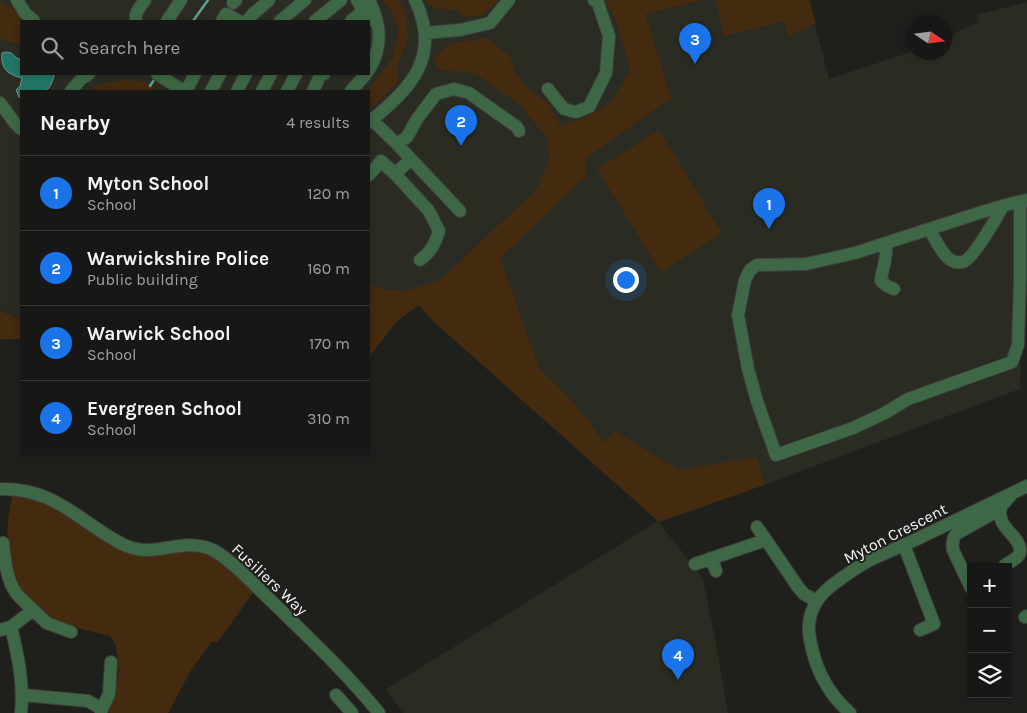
<!DOCTYPE html>
<html lang="en">
<head>
<meta charset="utf-8">
<style>
  :root { --surface:#171815; --page:#20211e; --text:#f1f3f6; --muted:#9ea0a0; --line:#363734; --accent:#1a73e8 }
  body { margin:0; font-family:Karla,sans-serif; background:var(--page); color:var(--text) }
  .controls { position:absolute; right:15px; bottom:15px; display:grid; overflow:hidden; border-radius:0px; box-shadow:0 2px 8px #0003 }
  .controls button { width:45px; height:45px; display:grid; place-items:center; padding:0; border:0; border-bottom:1px solid var(--line); background:var(--surface); color:var(--text); font:25px sans-serif }
  .compass { position:absolute; left:907px; top:15px; width:45px; height:45px; border-radius:50%; background:var(--surface); box-shadow:0 2px 8px #0003; rotate:103deg }
  .you { position:absolute; left:625px; top:279px; width:18px; height:18px; margin:-12px; border:4px solid #fff; border-radius:50%; background:#1a73e8; box-shadow:0 0 0 8px #1a73e833 }
  .badge { display:grid; place-items:center; width:32px; height:32px; border-radius:50%; background:var(--accent); color:#fff; font-size:16px; font-weight:700 }
  .pin { position:absolute; translate:-50% -41px; filter:drop-shadow(0 1px 2px #0008) }
  .pin::after { content:''; position:absolute; top:26px; width:18px; height:15px; background:inherit; clip-path:polygon(0 0,100% 0,50% 100%) }
  .list { margin:0; padding:0; list-style:none }
  h2 { display:flex; justify-content:space-between; align-items:center; height:65px; margin:0; padding:0 20px; font-size:21px }
  h2 small { font-size:16px; font-weight:400; color:var(--muted) }
  .list li { display:grid; grid-template-columns:32px 1fr auto; gap:15px; align-items:center; box-sizing:border-box; height:75px; padding:0 20px; border-top:1px solid var(--line) }
  .list b { display:block; font-size:19px; white-space:nowrap }
  .list p { margin:0; font-size:16px; white-space:nowrap; color:var(--muted) }
  .list em { font-size:16px; font-style:normal; color:var(--muted) }
  .icon { flex:none; width:28px; height:28px; fill:none; stroke:currentColor; stroke-width:2; stroke-linecap:round; stroke-linejoin:round }
  .map { position:relative; flex:none; width:1027px; height:713px; overflow:hidden }
  .search { position:absolute; background:var(--surface); box-shadow:0 2px 8px #0003; left:20px; top:20px; width:350px; height:55px; display:flex; align-items:center; gap:12px; box-sizing:border-box; padding:0 18px; border-radius:0px; color:var(--muted); font-size:19px }
  .panel { position:absolute; background:var(--surface); box-shadow:0 2px 8px #0003; left:20px; top:90px; width:350px; height:365px; border-radius:0px }
  .map>svg:first-child { display:block }
</style>
</head>
<body>
<div class="map">
<svg width="1027" height="713" viewBox="0 0 1027 713">
  <rect width="100%" height="100%" fill="#1f201c"/>
  <path fill="#2a2c23" fill-rule="evenodd" d="M0 0H809L829 79 914 51V52H944L945 41 951 39 955 33 979 22 977 15 1027 2V282L1023 283 1020 389 764 485 659 522 703 579 718 654 728 713H403L386 689 658 521 433 321 419 305 398 320 369 357V91H21V319L0 309ZM21 21H369V74H21Z"/>
  <path fill="#442a0f" d="M383 0H399L406 14 408 39 398 63 397 83 369 111V91H368L393 57 399 31 393 14Z
    M425 0H498L482 16 462 17 459 9C448 10 432 11 425 0Z
    M605 0H702L645 14 671 98 585 159V177L500 258 539 368 568 396 592 425 603 443 615 431 679 470 757 457 764 485 659 522 433 321 419 305 398 320 369 357V287L370 285 388 290 407 291 440 280 537 189 549 160 547 138 520 105 476 74 437 69 434 58 449 44 488 38 510 57 516 73 526 87 548 103 560 125 584 118 610 104 630 69 616 20Z
    M716 0H809L816 23 789 36 784 21 724 36Z
    M0 1 16 11 28 21H21V44L5 41 0 37Z
    M126 80 144 82 159 91H91L95 85Z
    M659 130 722 233 661 272 597 169Z
    M0 310 21 319V339H0Z
    M13 489 31 492 121 543 196 545 257 587 217 643 212 641 190 672 168 713H109L119 671 116 646 110 636 66 625 48 619 19 587 13 577 7 543 8 520Z"/>
  <path fill="#227665" stroke="#619c8f" d="M7 52 11 53 18 59H21V74H54C54 79 50 88 46 91H21V99L19 97 16 90 20 86 22 78C9 75 0 69 2 53Z"/>
  <g fill="none" stroke-linecap="round" stroke-linejoin="round">
    <path stroke="#619c8f" stroke-width="2.5" d="M193 21 208 0
      M150 86 156 77"/>
    <g stroke="#3d3e3a" stroke-width="14">
      <path id="minor" d="M17 0 25 13 34 21
        M357 0 363 11 367 21
        M233 3 236 0
        M136 21C134 13 140 7 145 0
        M167 21 181 0
        M222 21 226 14 239 21
        M247 21 253 14 269 0
        M280 21 305 0
        M315 21 341 0
        M351 21 363 11
        M425 33 460 30 490 23 509 0
        M369 70C383 46 381 24 369 0
        M157 74 184 91
        M548 89 564 109 576 112 589 107 606 73 609 36 598 3 594 0
        M71 91 81 79 89 74
        M186 91 195 74
        M211 91 220 74
        M237 91 246 74
        M262 91 271 74
        M287 91 296 74
        M313 91 320 76 324 74
        M351 91 366 74
        M0 103 14 122 21 129
        M372 120 397 144 407 137 417 119 436 94 454 89 469 93 517 127 519 131
        M369 122C411 89 442 56 415 0
        M397 144 411 159 395 174 429 211 439 231C435 244 431 252 420 260
        M411 159 460 211
        M369 175 381 161 395 174
        M1020 202V281L1018 345 1012 362 908 399 885 413 853 428 776 455 757 401 748 369 738 315 745 280 750 270 757 265 806 264 855 253 982 212 1013 203 1027 200
        M929 229C934 237 943 256 951 260 954 262 959 263 963 262 973 259 997 217 1003 206
        M886 243C888 257 882 268 881 281L887 286 894 289
        M0 489C56 488 78 521 122 544 153 560 177 538 208 548 224 553 250 580 263 593 303 632 344 670 379 713
        M1001 508C995 528 1022 536 1020 552 1019 558 1010 562 1005 565
        M757 527 766 540
        M3 543C5 559 6 579 16 593 21 599 27 604 33 610
        M904 545 934 624 920 630
        M711 558 716 571
        M695 564 766 540 798 587 804 594 817 601
        M971 588 953 550C952 544 952 539 956 534L997 511 1011 495
        M1025 617 1027 616
        M11 627C18 656 24 683 21 713
        M0 630 11 627 33 610 47 623 71 632
        M23 695 88 701 102 709 101 713
        M336 695 352 713
        M102 709 109 694 111 662
        M850 713C833 698 822 681 815 660 809 639 804 621 817 601 823 591 833 584 842 578 850 572 859 566 868 561 884 553 900 547 917 539 953 522 990 504 1027 486"/>
    </g>
    <use href="#minor" stroke="#3e6845" stroke-width="12"/>
  </g>
  <g text-anchor="middle" stroke-width="4" stroke-linejoin="round" paint-order="stroke">
    <g font-size="16" fill="#f3f3f1" stroke="#1f201c">
      <text transform="translate(895 533) rotate(-27)" y="6">Myton Crescent</text>
      <text transform="translate(270 579) rotate(43)" y="6">Fusiliers Way</text>
    </g>
  </g>
</svg>
<div class="controls">
<button>+</button>
<button>−</button>
<button><svg class="icon" aria-label="layers" viewBox="0 0 24 24"><path d="M12 4l9 5-9 5-9-5zM3 14l9 5 9-5"/></svg></button>
</div>
<svg class="compass" viewBox="-18 -18 36 36"><path d="M0-13l5 13h-10z" fill="#e53935"/><path d="M0 13l5-13h-10z" fill="#9ea0a0"/></svg>
<div class="you"></div>
<div class="pin badge" style="left:769px;top:229px">1</div>
<div class="pin badge" style="left:461px;top:146px">2</div>
<div class="pin badge" style="left:695px;top:64px">3</div>
<div class="pin badge" style="left:678px;top:680px">4</div>
<div class="search"><svg class="icon" aria-label="search" viewBox="0 0 24 24"><circle cx="10" cy="10" r="6"/><path d="M15 15l6 6"/></svg>Search here</div>
<section class="panel">
<h2>Nearby<small>4 results</small></h2>
<ul class="list">
<li><span class="badge">1</span><div><b>Myton School</b><p>School</p></div><em>120 m</em></li>
<li><span class="badge">2</span><div><b>Warwickshire Police</b><p>Public building</p></div><em>160 m</em></li>
<li><span class="badge">3</span><div><b>Warwick School</b><p>School</p></div><em>170 m</em></li>
<li><span class="badge">4</span><div><b>Evergreen School</b><p>School</p></div><em>310 m</em></li>
</ul>
</section>
</div>
</body>
</html>
